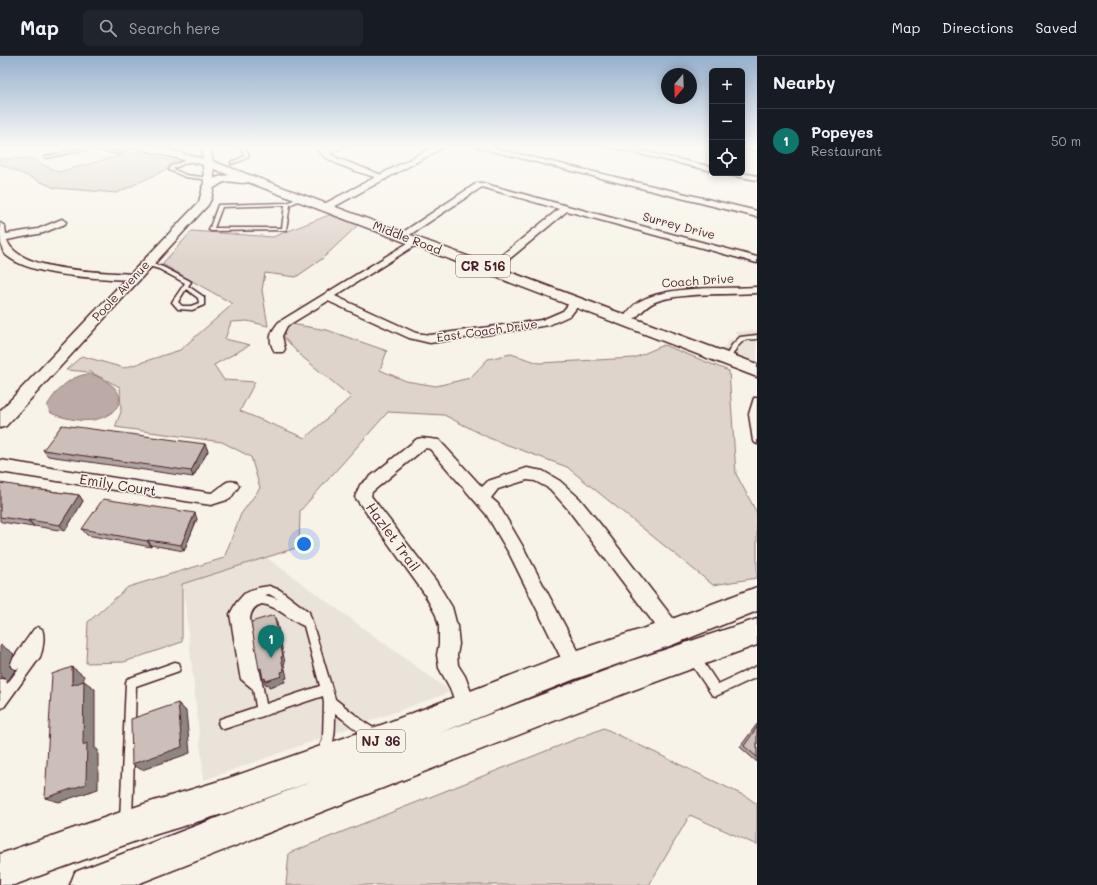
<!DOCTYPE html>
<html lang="en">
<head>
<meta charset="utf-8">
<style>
  :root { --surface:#171b24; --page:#20242c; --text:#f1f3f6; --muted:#9ea1a6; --line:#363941; --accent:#0f766e }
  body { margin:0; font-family:Mali,sans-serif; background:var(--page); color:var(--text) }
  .controls { position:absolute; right:12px; top:12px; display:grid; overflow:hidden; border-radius:6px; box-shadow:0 2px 10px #0003 }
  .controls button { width:36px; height:36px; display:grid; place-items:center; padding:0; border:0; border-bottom:1px solid var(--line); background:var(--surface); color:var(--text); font:20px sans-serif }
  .compass { position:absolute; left:661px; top:12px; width:36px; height:36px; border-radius:50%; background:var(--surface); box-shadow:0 2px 10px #0003; rotate:199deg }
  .you { position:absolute; left:304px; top:488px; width:14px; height:14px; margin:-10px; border:3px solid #fff; border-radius:50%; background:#1a73e8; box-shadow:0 0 0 6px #1a73e833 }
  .badge { display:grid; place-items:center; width:26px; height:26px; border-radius:50%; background:var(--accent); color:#fff; font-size:13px; font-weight:700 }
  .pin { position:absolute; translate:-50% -33px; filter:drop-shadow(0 1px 2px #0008) }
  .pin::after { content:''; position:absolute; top:21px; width:14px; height:12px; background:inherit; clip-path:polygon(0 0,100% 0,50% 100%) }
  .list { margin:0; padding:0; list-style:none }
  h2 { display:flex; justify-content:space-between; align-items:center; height:52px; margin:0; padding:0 16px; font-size:17px }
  h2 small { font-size:13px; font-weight:400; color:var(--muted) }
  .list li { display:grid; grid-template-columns:26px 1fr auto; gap:12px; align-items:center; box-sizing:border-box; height:64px; padding:0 16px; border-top:1px solid var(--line) }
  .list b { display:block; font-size:15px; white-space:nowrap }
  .list p { margin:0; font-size:13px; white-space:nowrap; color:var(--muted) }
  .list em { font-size:13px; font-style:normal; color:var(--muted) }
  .icon { flex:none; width:22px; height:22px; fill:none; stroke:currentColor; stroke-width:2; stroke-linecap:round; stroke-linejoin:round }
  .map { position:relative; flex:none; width:757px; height:829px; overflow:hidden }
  header { display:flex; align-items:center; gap:24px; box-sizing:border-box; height:56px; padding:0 20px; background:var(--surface); border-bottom:1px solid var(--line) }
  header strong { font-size:19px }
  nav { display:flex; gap:22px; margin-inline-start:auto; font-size:14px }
  .search { width:280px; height:36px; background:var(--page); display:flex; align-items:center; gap:10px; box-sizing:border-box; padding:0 14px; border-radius:6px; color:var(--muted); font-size:15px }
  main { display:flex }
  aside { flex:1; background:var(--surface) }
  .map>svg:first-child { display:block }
</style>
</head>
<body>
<header>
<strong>Map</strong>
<div class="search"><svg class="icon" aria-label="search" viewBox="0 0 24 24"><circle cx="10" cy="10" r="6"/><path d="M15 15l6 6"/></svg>Search here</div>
<nav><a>Map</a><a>Directions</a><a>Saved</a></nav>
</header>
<main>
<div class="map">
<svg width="757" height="829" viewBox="0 0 757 829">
  <rect width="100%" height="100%" fill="#f7f3e8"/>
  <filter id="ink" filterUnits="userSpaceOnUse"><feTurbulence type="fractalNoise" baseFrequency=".025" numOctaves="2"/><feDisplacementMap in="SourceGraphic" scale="8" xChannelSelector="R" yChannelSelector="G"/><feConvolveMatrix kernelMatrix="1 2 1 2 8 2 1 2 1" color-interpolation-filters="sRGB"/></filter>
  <g filter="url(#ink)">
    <path fill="#eae3da" d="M757 274V310L721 296 729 284 740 281 734 276Z
      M266 501 451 636 204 724 183 528Z"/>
    <path fill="#ded4cc" stroke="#947a7c" d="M135 96 180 107 117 137 55 132 0 108V102L3 103 30 102 58 116Z
      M329 159 359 168 322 203 296 221 265 217 262 234 268 270 247 265 231 266 225 283 250 289 214 309 224 324 255 326 240 355 305 382 351 341 300 299 281 278 291 268 327 274 387 295 380 314 406 325 436 330 470 322 488 303 511 298 539 307 634 302 664 289 729 315 736 418 757 457V522L713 529 567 411 489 382 444 359 388 356 300 455 299 491 182 528V586L124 606 86 607 88 566 128 531 224 502 241 458 260 432 251 401 222 386 115 371 121 356 120 331 90 316 66 314 82 300 124 312 180 294 233 248 162 208 192 175 273 181Z
      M604 672 747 741 757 748V789L690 759 649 829H286L289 797Z"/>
    <path fill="#bcaaa7" stroke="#8e7275" d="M87 318C94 318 99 321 104 324 132 339 118 360 93 364 81 366 62 362 51 357L47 350C56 334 69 321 87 318Z"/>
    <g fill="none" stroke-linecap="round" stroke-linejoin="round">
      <g stroke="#4a1f2b" stroke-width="3">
        <path id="service" d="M87 91H99L118 96 128 91H134L118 98 93 92 46 102 44 101Z
          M168 91H187L175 93Z
          M210 91H221L206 94 204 93Z
          M240 91H244L249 99 243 104 231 108V106L241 102 245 99Z
          M192 102 193 104 174 112 173 113 186 119 209 122 211 123 210 124 185 121 169 114 171 110Z
          M300 141 304 142 290 149 286 174 211 175 209 174 218 149 287 147ZM285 149 282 172H214L222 151Z
          M147 206 163 211 190 225 191 226 188 230 204 241V249L192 254 178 253 172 246 185 227 159 213 145 209V207ZM186 233 198 242 199 247 191 250H182L178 246Z
          M757 279V283L744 284 737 291 729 305H725L724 304 732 289 740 281Z
          M754 342H757V388L753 385 749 358Z
          M269 530 280 534 309 556 335 643 367 668 380 676 382 680 380 684 376 686C361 679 348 667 335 657 335 674 335 685 328 701L324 703 320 701 318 697 323 682 324 646 323 640 224 673 220 671 218 667 220 663 256 651 253 633 241 623 240 619 230 558 236 547 244 538 257 532ZM269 538 278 543 265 539ZM262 548C278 550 289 564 304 570L320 630 266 648 250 563C251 555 254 550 262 548Z
          M38 571 42 573C45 580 43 594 40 601L4 651 0 653V638L1 636H0V623H2L6 624 7 628 19 612 16 613 12 612 11 608 12 604 34 573Z
          M694 597 698 598 718 628 757 610V621L716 640 712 639 690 606 689 602 690 598Z
          M175 606 179 607 180 611 179 615 136 630 132 765 130 769 126 771 122 769 120 765 126 627 127 623Z"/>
      </g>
      <g stroke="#4a1f2b" stroke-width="3">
        <path id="minor" d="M314 91H322L325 94 333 91H343L330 97 337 102 387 121 386 123H380C357 115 330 109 314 91Z
          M476 91H489L757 155V161Z
          M610 91H624L712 111V115Z
          M745 91H757V95L745 93Z
          M728 117H742L757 120V124L729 119Z
          M477 127H482L757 201V207L567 155 495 215H487L486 213 487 211 559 153 482 131 405 182H399L397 180Z
          M62 163 66 166 65 168 43 177 7 184C17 216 105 216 134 218L138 219 139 221 138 223C129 225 119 223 110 223 83 221 23 218 4 197 0 189 0 177 0 167L5 170 6 178 38 173Z
          M416 182 421 185 419 187 335 240 416 277 430 279 542 264 563 255 572 244H580L581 246 571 259 549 269 430 287 409 282 328 245 287 270 282 280 285 293 283 296H275C267 284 271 275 279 266Z
          M757 231V237C729 239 679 236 655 246 642 251 633 270 623 267L621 265C626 258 632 249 640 245 669 229 724 233 757 231Z
          M422 382 439 384 482 431 488 425 527 412 543 415 560 425 579 442 601 469 679 570 681 576 679 582 672 585 665 582 567 452 550 433 535 425 527 424 498 433 491 442 498 448 522 489 582 602 585 609 582 616 575 619 568 616 510 499 486 458 430 393 425 392 372 436 371 440 436 525 452 551 457 570 459 588 457 599 458 609 465 620 477 652 474 659 467 662 460 659 450 632 439 612 437 599 439 588V570L436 559 424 537 355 441 360 429 417 383Z
          M0 404 211 437C222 433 224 422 236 426L239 430 230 443 211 449 0 416Z"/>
      </g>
      <g stroke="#4a1f2b" stroke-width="3">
        <path id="tertiary" d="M202 91H211C213 109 218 133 208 149L6 370 0 372V355L199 146 204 127Z
          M433 91H444L330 153 326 154 321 151 322 149Z"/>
      </g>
      <g stroke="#4a1f2b" stroke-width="3">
        <path id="primary" d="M138 91H157L212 105 757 308V321L248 126C241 129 233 124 225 126 217 128 213 136 204 134L202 131C208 123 219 120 229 119L204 109 139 93Z"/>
      </g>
      <g stroke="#4a1f2b" stroke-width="3">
        <path id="trunk" d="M757 531V555L672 589 575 623 440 677 628 606 757 563V589L628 636 135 829H70L75 816 313 725 229 756 144 782 14 829H0V798L144 748 229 722 384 668 575 595 672 563Z"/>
      </g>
      <use href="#service" fill="#f7f3e8" fill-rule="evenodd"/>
      <use href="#minor" fill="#f7f3e8" fill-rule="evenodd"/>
      <use href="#tertiary" fill="#f7f3e8" fill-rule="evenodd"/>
      <use href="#primary" fill="#f7f3e8" fill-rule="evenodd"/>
      <use href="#trunk" fill="#f7f3e8" fill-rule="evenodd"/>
    </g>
    <path fill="#afa49f" stroke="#4a1f2b" d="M205 388 208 395 193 421 48 400 43 394Z
      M0 427 20 431 79 439 83 445 65 475 34 470 33 471 2 466 0 465Z
      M197 463 184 495 151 489V491L87 479 82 473Z
      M757 668V706L740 691Z"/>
    <path fill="#8f8682" stroke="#4a1f2b" d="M205 388 208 395 193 421 191 415Z
      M79 439 83 445 65 475 60 469Z
      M195 457 197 463 184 495 181 489Z
      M29 464 34 470 33 471 28 465Z
      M148 484 151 489V491L147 485Z
      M274 559 277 567 285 607 284 608 287 622 284 623 285 626 269 631 268 628 266 629 263 623 281 616V601Z
      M1 589 14 598 10 608V611L15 614 8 625 0 620V591Z
      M72 611 84 620 83 637 72 629Z
      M261 612 262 619 259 613Z
      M84 625 95 633V692L98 694V733L59 746 45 742Z
      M178 647 186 655 190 697 142 714 132 708Z"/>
    <path fill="#ccbfb9" stroke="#4a1f2b" d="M62 369 205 388 191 415 43 394Z
      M0 427 19 430 18 431 79 439 60 469 29 464 28 465 0 461Z
      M103 443 195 457 181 489 148 484 147 485 82 473Z
      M274 559 283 600 281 601 284 615 281 616 282 620 266 625 265 622 263 623 261 612 259 613 251 566Z
      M72 611V629L84 625 83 689 87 687 86 728 45 742 52 618Z
      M178 647 182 691 132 708 131 663Z
      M757 671V701L744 690Z"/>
  </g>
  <linearGradient id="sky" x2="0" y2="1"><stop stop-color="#96b0ce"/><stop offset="0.44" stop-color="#fbfaf5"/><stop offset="1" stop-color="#fbfaf5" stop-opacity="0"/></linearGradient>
  <rect width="757" height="207" fill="url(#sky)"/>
  <g text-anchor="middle" stroke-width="3" stroke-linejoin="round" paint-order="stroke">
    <g font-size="12" fill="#4a1f2b" stroke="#f7f3e8">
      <text transform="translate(679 170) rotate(15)" y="4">Surrey Drive</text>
      <text transform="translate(407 182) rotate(21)" y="4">Middle Road</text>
      <text transform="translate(698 225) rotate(-4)" y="4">Coach Drive</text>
      <text transform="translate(121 235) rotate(-47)" y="4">Poole Avenue</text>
      <text transform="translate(487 275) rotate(-8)" y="4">East Coach Drive</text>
    </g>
    <g fill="#f7f3e8" stroke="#7e5f64" stroke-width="1">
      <rect x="456" y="199" width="54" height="22" rx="3"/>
      <rect x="357" y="674" width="48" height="22" rx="3"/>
    </g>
    <g font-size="13" font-weight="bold" fill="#4a1f2b">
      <text x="483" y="215">CR 516</text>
      <text x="381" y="690">NJ 36</text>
    </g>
    <g font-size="14" fill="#4a1f2b" stroke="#f7f3e8">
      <text transform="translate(118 429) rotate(9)" y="5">Emily Court</text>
      <text transform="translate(393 481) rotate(54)" y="5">Hazlet Trail</text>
    </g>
  </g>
</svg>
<div class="controls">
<button>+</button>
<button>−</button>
<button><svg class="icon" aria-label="locate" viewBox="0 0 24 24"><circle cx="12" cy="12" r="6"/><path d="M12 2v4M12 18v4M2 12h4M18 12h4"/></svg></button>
</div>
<svg class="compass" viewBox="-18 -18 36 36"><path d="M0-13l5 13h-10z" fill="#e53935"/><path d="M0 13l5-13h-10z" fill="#9ea1a6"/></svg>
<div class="you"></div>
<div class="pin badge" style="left:271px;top:602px">1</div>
</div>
<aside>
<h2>Nearby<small></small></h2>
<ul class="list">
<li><span class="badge">1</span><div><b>Popeyes</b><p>Restaurant</p></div><em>50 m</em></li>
</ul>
</aside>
</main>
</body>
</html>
